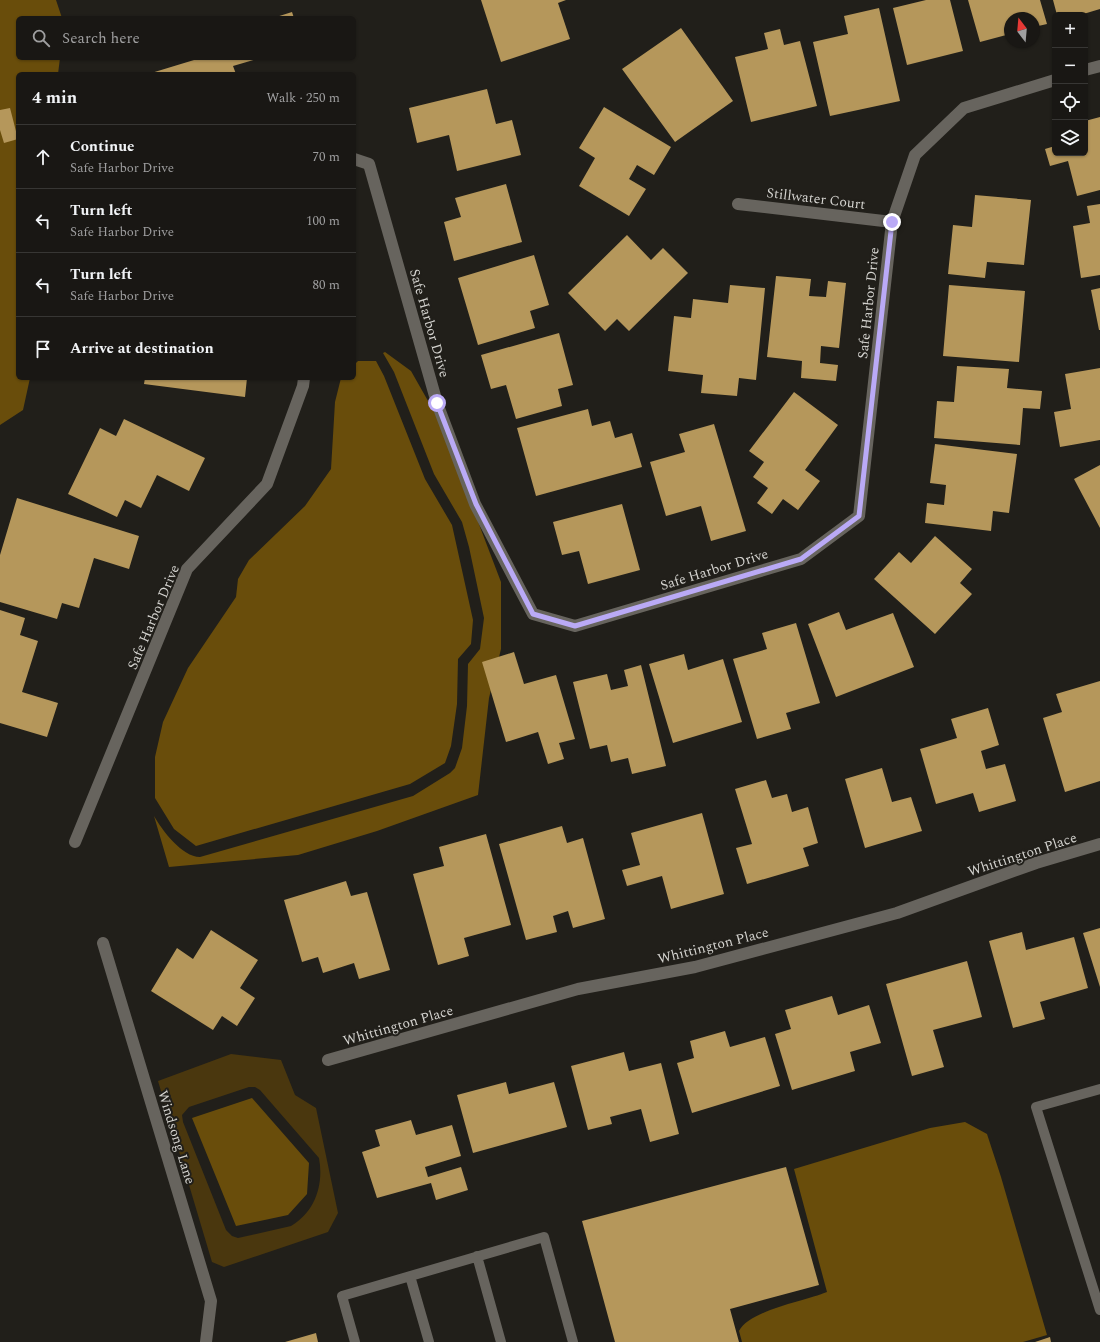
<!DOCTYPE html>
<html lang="en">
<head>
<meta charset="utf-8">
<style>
  :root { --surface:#191714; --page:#262422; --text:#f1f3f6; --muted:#9f9fa0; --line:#373634 }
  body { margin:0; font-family:Spectral,serif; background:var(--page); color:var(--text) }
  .controls { position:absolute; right:12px; top:12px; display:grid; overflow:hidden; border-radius:6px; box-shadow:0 1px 3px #0004 }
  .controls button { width:36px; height:36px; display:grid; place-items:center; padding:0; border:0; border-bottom:1px solid var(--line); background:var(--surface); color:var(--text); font:20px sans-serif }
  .compass { position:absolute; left:1004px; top:12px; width:36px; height:36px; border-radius:50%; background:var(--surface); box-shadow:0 1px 3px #0004; rotate:344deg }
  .stop { position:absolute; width:12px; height:12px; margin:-9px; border:3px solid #baaaf6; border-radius:50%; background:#fff }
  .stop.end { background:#baaaf6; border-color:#fff; box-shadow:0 1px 4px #0008 }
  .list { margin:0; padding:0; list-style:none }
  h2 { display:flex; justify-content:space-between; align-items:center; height:52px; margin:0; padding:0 16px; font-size:17px }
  h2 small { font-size:13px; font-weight:400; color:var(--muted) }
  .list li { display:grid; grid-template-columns:26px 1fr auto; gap:12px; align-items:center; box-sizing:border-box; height:64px; padding:0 16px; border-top:1px solid var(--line) }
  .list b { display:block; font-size:15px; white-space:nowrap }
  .list p { margin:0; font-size:13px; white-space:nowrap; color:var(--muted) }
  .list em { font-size:13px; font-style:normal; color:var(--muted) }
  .icon { flex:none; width:22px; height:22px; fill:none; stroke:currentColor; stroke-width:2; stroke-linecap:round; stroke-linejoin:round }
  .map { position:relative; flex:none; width:1100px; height:1342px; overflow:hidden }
  .search { position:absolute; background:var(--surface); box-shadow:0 1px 3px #0004; left:16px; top:16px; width:340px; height:44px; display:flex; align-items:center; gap:10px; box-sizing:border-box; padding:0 14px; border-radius:6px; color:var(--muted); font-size:15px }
  .panel { position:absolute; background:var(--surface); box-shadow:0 1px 3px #0004; left:16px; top:72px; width:340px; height:308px; border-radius:6px }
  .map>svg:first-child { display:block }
</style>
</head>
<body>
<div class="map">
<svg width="1100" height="1342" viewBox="0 0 1100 1342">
  <rect width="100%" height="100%" fill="#211f1a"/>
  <path fill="#4a370e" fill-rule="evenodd" d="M231 1054 281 1060 295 1095 316 1108 338 1213 328 1232 224 1267 212 1262 158 1081ZM249 1087H255L260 1090 319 1158C324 1185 315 1212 291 1226L238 1238 232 1236 226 1230 183 1122 182 1115 189 1107Z"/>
  <path fill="#694d0b" d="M0 0H56L62 18H18V58H60L58 74H18V378H30L23 410 0 425Z
    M385 352 411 371 440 422 501 582V649L489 698 478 795 377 831 298 855 169 867 154 816C162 830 182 857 200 857L413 796 450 773 455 768 462 748 467 706 468 664 480 649 484 618 469 547 462 522 434 474 394 372 383 353Z
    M358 361H376L384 376 425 479 452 525 473 620 471 644 458 659 457 704 451 746 445 763 410 784 196 846 174 829 155 798V757L163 722 188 668 236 597 238 579 249 560 305 506 331 469 335 402 341 378H354V365Z
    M252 1098 309 1163 307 1194 288 1215 236 1226 192 1118Z
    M965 1122 987 1134 1001 1177 1047 1335 1023 1342H742L739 1331C750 1310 805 1301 827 1292L794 1169 930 1128Z"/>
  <path fill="#b5975b" d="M481 0H566L558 3 570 39 501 62Z
    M926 0H950L963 51 907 65 893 8Z
    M968 0H1040L1047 24 1034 27V18H1010V34L980 42Z
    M1053 0H1100V9L1080 15H1057Z
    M879 8 900 101 830 116 813 42 848 34 844 16Z
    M292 12 294 18H273Z
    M681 28 733 101 675 142 622 69Z
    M780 29 784 45 800 41 817 106 751 122 735 57 768 49 764 33Z
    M193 58H260L233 66 236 74H148L194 60Z
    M487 89 496 124 512 120 521 155 457 171 449 135 417 143 409 108Z
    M604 107 671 147 654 175 637 165 629 179 646 189 629 216 579 186 595 158 579 148Z
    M10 108 18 139 4 143 0 130V110Z
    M1100 117V190L1077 196 1068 161 1050 166 1045 149 1055 146V153H1085V121Z
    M506 184 522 242 454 261 444 222 461 217 455 198Z
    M975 195 1031 200 1024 265 987 262 985 278 948 274 953 225 972 227Z
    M1100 204V275L1081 278 1073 226 1090 223 1087 206Z
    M627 235 651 260 663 248 688 273 629 331 617 319 605 331 568 293Z
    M534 255 549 305 530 311 535 328 478 345 458 278Z
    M776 276 811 279 809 296 826 297 828 281 846 283 839 348 821 346 820 363 838 365 836 381 801 378 802 361 767 357Z
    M730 285 765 288 756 380 739 378 737 396 701 393 703 375 668 371 674 316 691 318 693 299 728 303Z
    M949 285 1025 291 1019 362 943 356Z
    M1100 288V330H1099L1091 290Z
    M559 333 573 385 558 389 562 406 516 419 506 385 491 389 481 355Z
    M957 366 1009 369 1007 388 1042 391 1040 409 1023 408 1020 445 934 438 937 401 954 402Z
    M1100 368V440L1060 447 1054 412 1071 409 1065 374Z
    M145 378H247L245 397 144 384Z
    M794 392 838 425 805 470 820 481 798 510 783 499 772 514 757 503 768 488 753 477 764 462 749 451Z
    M588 409 592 426 610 421 615 438 632 433 642 467 536 496 517 428Z
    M124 419 205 458 189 491 157 475 141 508 125 500 117 517 68 494 100 428 116 436Z
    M714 424 746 531 711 541 701 506 666 516 650 462 685 452 679 434Z
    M935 444 1017 454 1009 513 993 511 991 531 925 523 927 503 944 505 946 485 930 483Z
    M1100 465V528L1074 479Z
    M17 498 139 536 129 569 94 558 79 608 62 603 57 619 0 602V555Z
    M622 504 640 570 588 584 579 551 562 555 553 522Z
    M935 536 972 569 960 583 972 594 935 634 874 579 899 552 911 563Z
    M0 610 25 618 20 635 38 641 22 692 58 703 47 737 0 723Z
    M839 612 846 630 893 613 914 667 836 697 808 624Z
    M796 623 820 703 786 713 791 729 757 739 733 659 767 649 762 633Z
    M514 652 524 684 556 675 575 739 559 743 564 759 548 764 538 732 506 742 482 662Z
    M684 654 688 670 723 659 742 722 673 743 649 664Z
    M641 665 666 766 632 774 628 758 611 762 607 745 590 749 573 682 607 674 611 690 628 686 624 670Z
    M1100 681V781L1065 792 1043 718 1062 712 1056 694Z
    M988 708 999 745 981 751 986 769 1005 764 1016 801 979 812 973 793 936 804 920 749 957 738 951 719Z
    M882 768 892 802 911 797 922 831 865 848 845 779Z
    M766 780 772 798 787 794 792 812 808 807 818 843 803 848 809 866 747 884 736 848 752 844 735 789Z
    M702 813 724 894 671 909 662 876 627 886 622 870 640 865 631 833Z
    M562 826 567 843 583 838 605 919 573 928 568 911 553 916 557 932 526 940 499 844Z
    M486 834 511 925 464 938 469 956 438 965 413 874 444 866 439 847Z
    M346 881 351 896 367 892 390 970 359 979 354 963 323 973 318 957 302 962 284 900Z
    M1100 928V987L1083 933Z
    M211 930 258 960 240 988 255 998 237 1026 222 1016 213 1030 151 991 177 948 193 959Z
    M1022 932 1026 950 1074 937 1088 988 1040 1002 1045 1019 1013 1028 989 941Z
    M967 961 982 1017 933 1030 944 1067 912 1076 886 984Z
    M832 996 838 1015 869 1005 881 1043 850 1052 855 1071 792 1090 775 1034 791 1029 785 1010Z
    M725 1031 730 1047 765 1037 780 1086 692 1113 677 1063 694 1058 690 1041Z
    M624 1052 629 1071 661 1063 679 1134 650 1142 641 1109 610 1117 612 1124 588 1130 571 1066Z
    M506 1082 509 1094 554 1082 567 1127 473 1153 457 1095Z
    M411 1120 416 1135 452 1125 461 1156 425 1167 428 1177 461 1167 468 1190 436 1200 431 1183 377 1198 362 1152 380 1146 375 1130Z
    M786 1167 819 1285 730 1309 739 1342H615L582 1221Z
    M316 1333 318 1342H285Z
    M1050 1337 1051 1342H1035Z"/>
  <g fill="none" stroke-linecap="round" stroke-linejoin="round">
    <path stroke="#67645e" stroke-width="10" d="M1100 1089 1036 1107 1100 1310
      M477 1256 501 1342
      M410 1276 429 1342
      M355 1342 342 1296 544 1237 573 1342"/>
    <path stroke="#67645e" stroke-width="12" d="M1085 70 1100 66
      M354 159 369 164 437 403 475 504 533 614 575 626 801 559 859 516 892 222 915 155 964 108 1055 80
      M738 204 892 222
      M75 842 187 569 267 484 303 386 304 378
      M103 943 211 1301 206 1342
      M328 1060 578 989 695 967 897 913 1036 863 1100 844"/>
  </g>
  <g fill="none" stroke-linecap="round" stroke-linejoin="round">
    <path stroke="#baaaf6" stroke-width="5" d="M437 403 476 504 533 614 575 626 801 559 859 516 892 222"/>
  </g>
  <g text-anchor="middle" stroke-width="4" stroke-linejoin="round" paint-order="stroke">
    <g font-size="14" fill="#d4d3cf" stroke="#211f1a">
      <text transform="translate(816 198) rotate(7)" y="5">Stillwater Court</text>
      <text transform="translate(868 303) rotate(-84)" y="5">Safe Harbor Drive</text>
      <text transform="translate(430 323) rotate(74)" y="5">Safe Harbor Drive</text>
      <text transform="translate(714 569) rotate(-17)" y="5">Safe Harbor Drive</text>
      <text transform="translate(153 617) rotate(-67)" y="5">Safe Harbor Drive</text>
      <text transform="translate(1022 854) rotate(-18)" y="5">Whittington Place</text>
      <text transform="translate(713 945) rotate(-14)" y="5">Whittington Place</text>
      <text transform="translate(398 1025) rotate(-16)" y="5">Whittington Place</text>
      <text transform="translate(177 1137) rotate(73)" y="5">Windsong Lane</text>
    </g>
  </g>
</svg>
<div class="controls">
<button>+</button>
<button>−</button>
<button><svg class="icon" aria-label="locate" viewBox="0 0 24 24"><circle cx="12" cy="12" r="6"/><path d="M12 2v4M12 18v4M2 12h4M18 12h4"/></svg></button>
<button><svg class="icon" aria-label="layers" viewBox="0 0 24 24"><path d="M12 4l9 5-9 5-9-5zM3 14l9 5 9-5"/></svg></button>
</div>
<svg class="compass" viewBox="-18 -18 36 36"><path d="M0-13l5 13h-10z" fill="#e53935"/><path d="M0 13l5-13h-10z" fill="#9f9fa0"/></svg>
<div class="stop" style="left:437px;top:403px"></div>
<div class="stop end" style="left:892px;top:222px"></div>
<div class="search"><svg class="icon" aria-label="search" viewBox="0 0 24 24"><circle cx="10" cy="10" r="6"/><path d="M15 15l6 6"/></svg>Search here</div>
<section class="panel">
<h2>4 min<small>Walk · 250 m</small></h2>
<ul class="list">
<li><svg class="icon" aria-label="ahead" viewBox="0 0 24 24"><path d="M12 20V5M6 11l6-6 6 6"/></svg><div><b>Continue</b><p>Safe Harbor Drive</p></div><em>70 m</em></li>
<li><svg class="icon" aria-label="left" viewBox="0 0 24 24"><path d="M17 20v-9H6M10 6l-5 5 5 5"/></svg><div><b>Turn left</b><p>Safe Harbor Drive</p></div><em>100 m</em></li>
<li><svg class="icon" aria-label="left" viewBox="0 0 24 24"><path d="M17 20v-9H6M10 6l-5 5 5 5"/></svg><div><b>Turn left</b><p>Safe Harbor Drive</p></div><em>80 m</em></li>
<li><svg class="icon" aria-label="arrive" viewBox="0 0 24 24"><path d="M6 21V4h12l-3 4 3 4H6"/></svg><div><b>Arrive at destination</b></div></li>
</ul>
</section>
</div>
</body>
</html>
